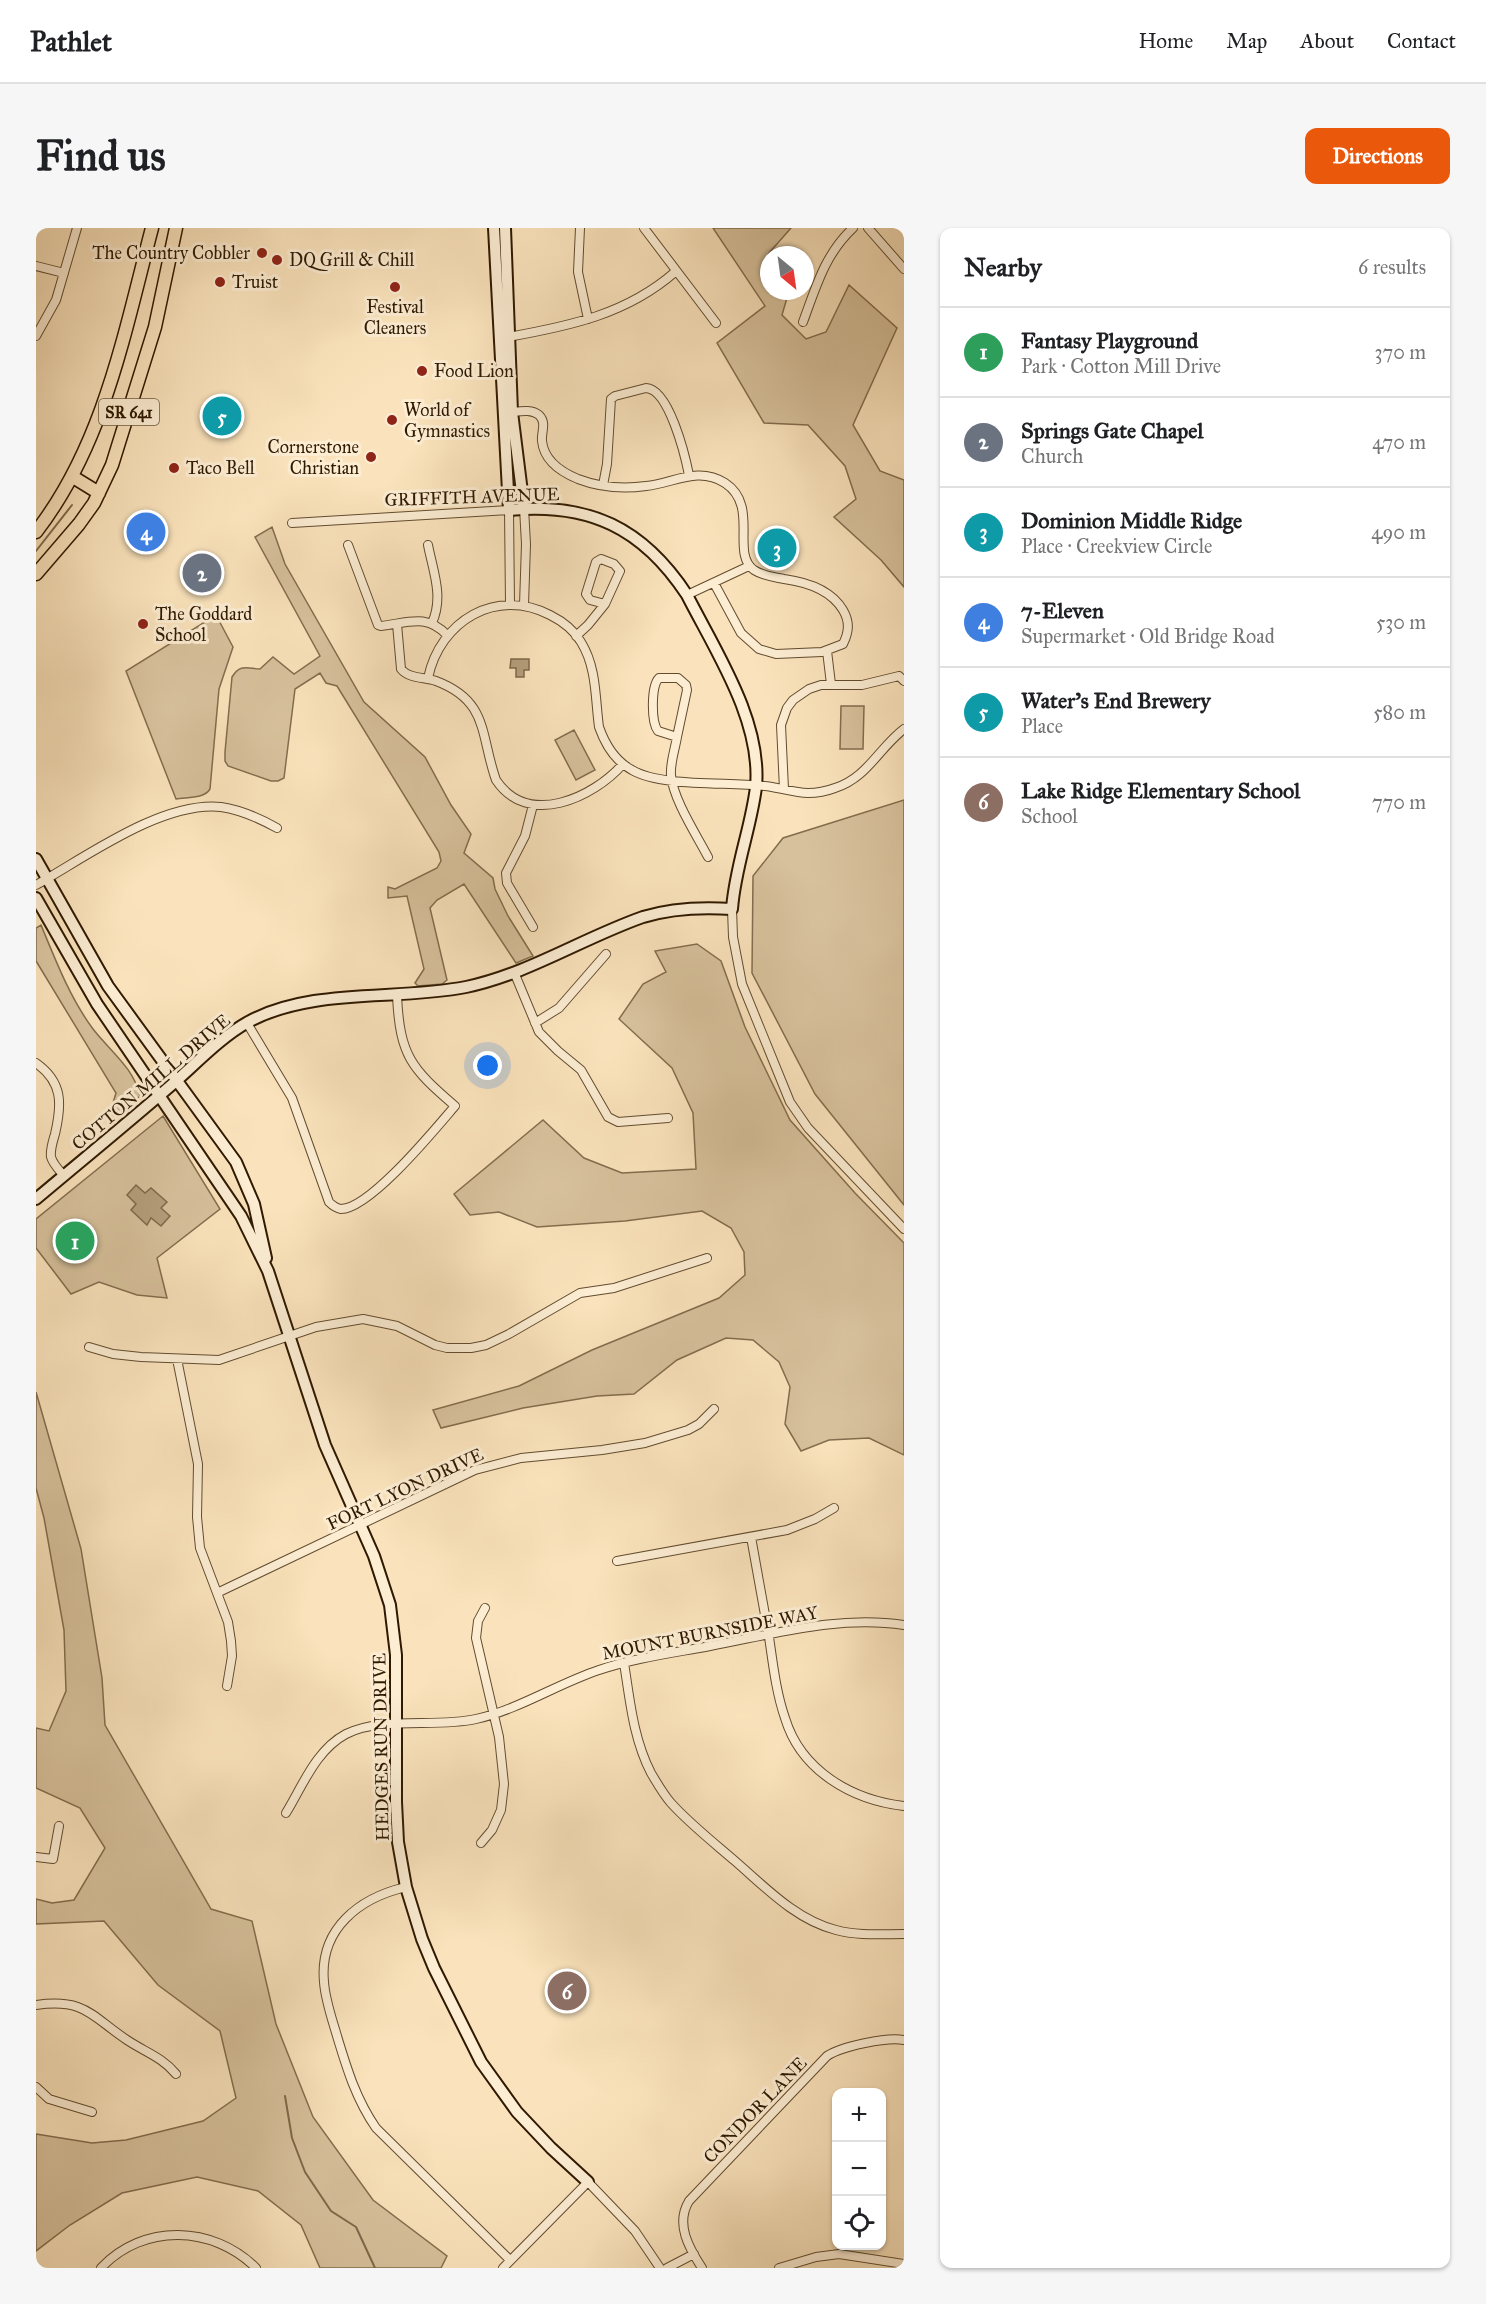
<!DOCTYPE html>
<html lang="en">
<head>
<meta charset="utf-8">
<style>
  :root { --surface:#fff; --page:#f6f6f6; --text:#202124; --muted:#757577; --line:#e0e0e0; --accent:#ea580c }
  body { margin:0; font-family:"IM FELL Great Primer",serif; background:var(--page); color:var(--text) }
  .controls { position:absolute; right:18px; bottom:18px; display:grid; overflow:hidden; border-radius:12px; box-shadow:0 2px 4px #0004 }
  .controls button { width:54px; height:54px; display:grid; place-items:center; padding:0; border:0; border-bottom:2px solid var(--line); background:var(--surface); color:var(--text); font:30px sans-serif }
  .compass { position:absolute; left:724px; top:18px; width:54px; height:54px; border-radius:50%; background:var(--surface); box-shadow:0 2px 4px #0004; rotate:151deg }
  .you { position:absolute; left:452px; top:838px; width:21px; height:21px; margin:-15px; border:4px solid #fff; border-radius:50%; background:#1a73e8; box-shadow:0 0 0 9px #1a73e833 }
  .badge { display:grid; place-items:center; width:39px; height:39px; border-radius:50%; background:var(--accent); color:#fff; font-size:20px; font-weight:700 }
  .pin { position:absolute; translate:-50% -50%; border:3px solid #fff; box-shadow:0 2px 6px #0006 }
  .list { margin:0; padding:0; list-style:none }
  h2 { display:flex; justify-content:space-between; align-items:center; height:78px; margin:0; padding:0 24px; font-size:26px }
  h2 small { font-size:20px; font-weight:400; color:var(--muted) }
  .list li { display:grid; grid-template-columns:39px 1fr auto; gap:18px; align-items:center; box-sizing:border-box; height:90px; padding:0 24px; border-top:2px solid var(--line) }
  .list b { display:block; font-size:22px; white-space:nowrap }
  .list p { margin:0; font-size:20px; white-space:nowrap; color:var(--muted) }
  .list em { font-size:20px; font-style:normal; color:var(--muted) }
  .icon { flex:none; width:33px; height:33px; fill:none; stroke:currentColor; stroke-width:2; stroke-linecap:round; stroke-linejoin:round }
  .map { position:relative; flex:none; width:868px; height:2040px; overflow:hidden; border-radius:12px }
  header { display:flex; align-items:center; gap:36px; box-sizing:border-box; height:84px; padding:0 30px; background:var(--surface); border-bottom:2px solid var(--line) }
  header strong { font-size:28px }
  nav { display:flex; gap:33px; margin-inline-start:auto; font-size:21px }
  .intro { display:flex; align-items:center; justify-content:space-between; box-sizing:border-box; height:144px; padding:0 36px }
  h1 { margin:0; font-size:42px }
  .button { padding:15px 27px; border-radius:12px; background:var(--accent); color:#fff; font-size:21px; font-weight:700 }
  main { display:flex; gap:36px; padding:0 36px }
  aside { flex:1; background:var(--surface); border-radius:12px; box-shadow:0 2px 4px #0004 }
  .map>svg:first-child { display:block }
</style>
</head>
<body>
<header>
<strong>Pathlet</strong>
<nav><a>Home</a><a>Map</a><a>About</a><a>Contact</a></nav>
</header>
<div class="intro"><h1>Find us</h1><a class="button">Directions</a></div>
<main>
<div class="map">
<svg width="868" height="2040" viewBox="0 0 868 2040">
  <rect width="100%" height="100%" fill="#fae3bc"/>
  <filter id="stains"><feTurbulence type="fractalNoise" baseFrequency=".00333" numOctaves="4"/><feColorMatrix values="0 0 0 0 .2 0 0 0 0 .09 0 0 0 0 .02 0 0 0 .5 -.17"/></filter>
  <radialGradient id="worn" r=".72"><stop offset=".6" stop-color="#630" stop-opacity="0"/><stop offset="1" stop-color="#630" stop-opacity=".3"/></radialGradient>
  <path fill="#d7c19c" stroke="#836d4e" stroke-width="1.5" d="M677 0H755L733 25V63H753L746 87 770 111 790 104 813 57 861 100 817 197 844 243 868 252V359L845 332 798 289 820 271 809 238 772 197 728 195 681 115 729 78Z
    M236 299 249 336 328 474 389 529 415 577 435 606 428 625 457 650 459 661 472 688 497 728 480 735 428 656 401 672 394 680 411 752 406 756 382 758 379 755 388 741 371 668 352 670V659L359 661 401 640 405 633 403 624 301 458 290 455 284 445 259 461 248 550 242 553H235L192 538 189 533V524L196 449C204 436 210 440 224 441L237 429 258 446 284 428 219 309Z
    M180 387 197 419 183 461 174 561C168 571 151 569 140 571L90 443Z
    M805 478H828L827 521H804Z
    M538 502 559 542 540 552 519 512Z
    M868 572V977L779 866 716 745 717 648 747 610Z
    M5 697C20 733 34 770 57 801 74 823 98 840 104 868L76 893 75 881 80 865 0 733V700Z
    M661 716 685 733 709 799 754 892 819 965 868 1015V1227L833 1210 793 1212 765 1223 749 1196 754 1159 743 1134 717 1112 690 1110 641 1132 598 1166 561 1168 487 1180 405 1200 397 1182 483 1158 556 1122 683 1070 709 1047 708 1024 695 1000 666 983 589 993 501 999 463 984 434 987 418 966 507 892 548 930 586 945 660 941 657 885 636 840 583 791 607 756 630 744 619 723Z
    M127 888 184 981 121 1030 131 1070 101 1067 63 1054 35 1066 0 1020V991Z
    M0 1164 45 1321 66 1450 69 1497 175 1681 216 1693 240 1796 277 1889 337 1972 411 2028 405 2040H284L265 1997 222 1963 161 1949 86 1965 34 1997 0 2023V1906L56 1915 90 1912 167 1893 200 1870 184 1803 122 1757 68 1693 0 1696V1671L16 1675 38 1672 69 1620 44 1580 0 1560V1500L13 1503 30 1463 28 1402 8 1290 0 1260Z"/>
  <path fill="#b59e7c" stroke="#7f694a" stroke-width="1.5" d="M475 431H493V442H488V449H480V440H474Z
    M100 957 109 965 115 960 131 974 125 980 134 988 125 998 115 990 111 997 95 982 100 976 91 967Z"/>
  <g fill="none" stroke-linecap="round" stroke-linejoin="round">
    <path stroke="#7f694a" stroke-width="2" d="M0 323 36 277
      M249 1868 256 1910 269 1944 295 1983 320 1999 339 2040"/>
    <g stroke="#624c2f" stroke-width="10">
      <path id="street" d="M544 0 542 44 552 91
        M608 0 680 95
        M832 0 868 41
        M0 38 28 45
        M767 94C780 59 789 26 817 0
        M0 108 20 72 41 0
        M472 109C534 98 591 86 639 44
        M476 184C485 183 496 181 503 187 511 195 505 204 506 213 508 233 525 244 542 251 563 259 588 261 610 258 638 255 662 238 689 255 724 278 694 325 718 342 727 348 738 349 748 351 770 354 795 362 807 382 814 394 813 404 807 416L786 424 740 426 723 421 705 405 678 355
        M567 257 571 236 575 171 579 168 610 160C633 161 649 227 653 247
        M256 295 473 282 474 376
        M312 317 342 397 345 398C372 395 390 385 411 407
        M392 317C397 343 408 369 396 395
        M565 331 578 336 584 343 569 376 554 372 550 366 560 334Z
        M651 367 713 338
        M488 377 490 316 488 280
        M361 396 365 441C373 451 389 449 400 453 453 473 444 507 460 552 492 600 557 570 587 536
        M540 408 552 397 569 376
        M791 423 795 456
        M392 450C404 393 460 359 514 387 526 393 538 402 545 414 561 440 559 470 563 499 569 516 579 533 596 542 626 560 699 553 736 559 748 561 760 565 772 565 781 565 791 563 799 560 831 550 843 520 868 501
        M623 450H642L650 457 651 462 641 509 622 503C615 494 615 458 623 450Z
        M641 509C639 521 634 535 635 547 637 571 660 606 672 629
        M748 561 745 497 751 480 757 472 773 461 785 457H826L863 448 868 453
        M0 657C50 629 126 573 185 579 206 582 223 590 241 600
        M696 681 697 709 706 756 754 874 772 900 868 1001
        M497 699 471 655 470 645 489 608 497 577
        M478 744 503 804 522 823 545 842 572 889 582 894 632 890
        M211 795 256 870 293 974C297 978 300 980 305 981 334 981 400 900 419 878 375 840 364 828 361 768
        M499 795 523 780 570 726
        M0 835C27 854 26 876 19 906 17 913 14 921 15 929 17 936 23 942 28 948
        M53 1119 77 1126 105 1129 183 1132 280 1099 327 1091 361 1098 399 1117 411 1120H435L450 1117 473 1106 544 1065 578 1060 671 1030
        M141 1131 162 1236 161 1289 164 1320 192 1394 195 1413 196 1428 191 1458
        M715 1309C721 1342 727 1375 733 1409 737 1436 740 1464 749 1490 765 1543 816 1572 868 1578
        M581 1333 751 1302 779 1291 798 1280
        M181 1365 439 1242 485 1230 566 1222 609 1215 652 1202 663 1196 678 1181
        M588 1435C594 1472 597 1510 615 1545 621 1555 627 1566 635 1575 654 1596 677 1614 699 1633 729 1659 760 1692 800 1702 822 1708 845 1706 868 1706
        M250 1585C267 1557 280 1522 310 1506 345 1488 401 1500 440 1491 484 1481 521 1456 563 1442 598 1430 637 1425 674 1418 738 1406 803 1387 868 1397
        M445 1615 456 1602 465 1582 468 1556 463 1509 440 1410 442 1393 449 1380
        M0 1629 17 1631 23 1598
        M370 1659C323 1670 283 1701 288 1754 289 1771 296 1791 301 1808 311 1841 320 1871 340 1900L474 2032
        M0 1777C49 1770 55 1788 91 1812 109 1824 126 1829 140 1846
        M0 1859 13 1871 56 1884
        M65 2040C107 1995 177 1997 220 2040
        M467 2040 552 1954 599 2003 624 2040
        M631 2040 658 2026
        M666 2040C653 2020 639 1996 653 1973L791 1828C806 1818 851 1809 868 1812
        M743 2040 780 2029 803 2026 868 2036"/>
    </g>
    <g stroke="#2f1900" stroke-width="14">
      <path id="secondary" d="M469 0 476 184 488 280
        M0 631 72 758 200 934 218 976 230 1030
        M0 670 61 776 205 988 232 1043 289 1217 338 1328 354 1377 360 1427V1574L362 1614 370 1659 386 1711 398 1740 445 1834 481 1884 515 1920 552 1954
        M0 971C44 934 88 898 132 860 158 838 182 811 212 794 277 759 359 773 430 759 492 746 547 710 607 689 636 680 666 679 696 681 699 639 715 600 720 559 726 493 680 424 651 367 607 300 553 274 473 282L458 0"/>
    </g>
    <g stroke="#2f1900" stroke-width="15">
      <path id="primary" d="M37 249 63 265
        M0 304C68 216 88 106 116 0
        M0 346 43 296 58 275 76 237 119 99 140 0"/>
    </g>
    <use href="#street" stroke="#fcedd3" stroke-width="8"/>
    <use href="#secondary" stroke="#fcedd3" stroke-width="10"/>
    <use href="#primary" stroke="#fae3bc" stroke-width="12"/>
  </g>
  <g fill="#8f2418" stroke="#fcedd3" stroke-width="2">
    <circle cx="226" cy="25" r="6"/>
    <circle cx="241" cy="32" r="6"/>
    <circle cx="184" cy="54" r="6"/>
    <circle cx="359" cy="59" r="6"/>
    <circle cx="386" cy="143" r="6"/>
    <circle cx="356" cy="192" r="6"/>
    <circle cx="335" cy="229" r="6"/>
    <circle cx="138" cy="240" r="6"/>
    <circle cx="107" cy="396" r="6"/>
  </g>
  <g text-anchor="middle" stroke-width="6" stroke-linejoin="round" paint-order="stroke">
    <rect fill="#fcedd3" stroke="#6c593f" stroke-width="1.5" x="63" y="171" width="60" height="26" rx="4.5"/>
    <g font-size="16" font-weight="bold" fill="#2f1900">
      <text x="93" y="190">SR 641</text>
    </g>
    <g font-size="18" fill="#2f1900" stroke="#fcedd3" text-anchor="start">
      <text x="214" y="31" text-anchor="end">The Country Cobbler</text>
      <text x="253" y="38">DQ Grill &amp; Chill</text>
      <text x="196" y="60">Truist</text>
      <text x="359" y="85" text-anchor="middle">Festival<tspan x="359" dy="21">Cleaners</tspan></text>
      <text x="398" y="149">Food Lion</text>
      <text x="368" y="188">World of<tspan x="368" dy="21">Gymnastics</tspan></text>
      <text x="323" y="225" text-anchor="end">Cornerstone<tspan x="323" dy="21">Christian</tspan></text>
      <text x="150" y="246">Taco Bell</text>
      <text x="119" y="392">The Goddard<tspan x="119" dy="21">School</tspan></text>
    </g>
    <g font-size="18" fill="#2f1900" stroke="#fcedd3">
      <text transform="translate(436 269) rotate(-2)" y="6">GRIFFITH AVENUE</text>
      <text transform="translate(115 854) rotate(-40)" y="6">COTTON MILL DRIVE</text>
      <text transform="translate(369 1261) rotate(-25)" y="6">FORT LYON DRIVE</text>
      <text transform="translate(674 1405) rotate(-11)" y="6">MOUNT BURNSIDE WAY</text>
      <text transform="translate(345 1519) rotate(-91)" y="6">HEDGES RUN DRIVE</text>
      <text transform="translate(719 1882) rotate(-46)" y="6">CONDOR LANE</text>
    </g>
  </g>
  <rect width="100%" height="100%" filter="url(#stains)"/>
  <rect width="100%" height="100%" fill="url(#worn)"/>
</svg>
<div class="controls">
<button>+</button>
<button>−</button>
<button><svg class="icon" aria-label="locate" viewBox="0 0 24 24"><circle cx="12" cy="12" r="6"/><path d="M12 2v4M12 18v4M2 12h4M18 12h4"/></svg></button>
</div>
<svg class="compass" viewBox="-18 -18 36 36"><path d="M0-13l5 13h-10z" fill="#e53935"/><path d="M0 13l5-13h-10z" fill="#757577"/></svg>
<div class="you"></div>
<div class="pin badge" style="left:39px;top:1013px;background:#2e9e5b">1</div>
<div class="pin badge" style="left:166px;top:345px;background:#6b7280">2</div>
<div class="pin badge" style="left:741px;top:320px;background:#0f9aa8">3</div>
<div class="pin badge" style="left:110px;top:304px;background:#3f7fe0">4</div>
<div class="pin badge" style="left:186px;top:188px;background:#0f9aa8">5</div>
<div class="pin badge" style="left:531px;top:1763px;background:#8d6e63">6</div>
</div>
<aside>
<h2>Nearby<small>6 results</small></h2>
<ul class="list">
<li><span class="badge" style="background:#2e9e5b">1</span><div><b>Fantasy Playground</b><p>Park · Cotton Mill Drive</p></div><em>370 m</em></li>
<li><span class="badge" style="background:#6b7280">2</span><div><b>Springs Gate Chapel</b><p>Church</p></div><em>470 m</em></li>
<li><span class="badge" style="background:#0f9aa8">3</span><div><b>Dominion Middle Ridge</b><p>Place · Creekview Circle</p></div><em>490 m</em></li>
<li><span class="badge" style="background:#3f7fe0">4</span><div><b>7-Eleven</b><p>Supermarket · Old Bridge Road</p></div><em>530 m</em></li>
<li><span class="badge" style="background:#0f9aa8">5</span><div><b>Water's End Brewery</b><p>Place</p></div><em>580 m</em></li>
<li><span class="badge" style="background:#8d6e63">6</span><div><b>Lake Ridge Elementary School</b><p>School</p></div><em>770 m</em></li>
</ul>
</aside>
</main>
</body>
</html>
